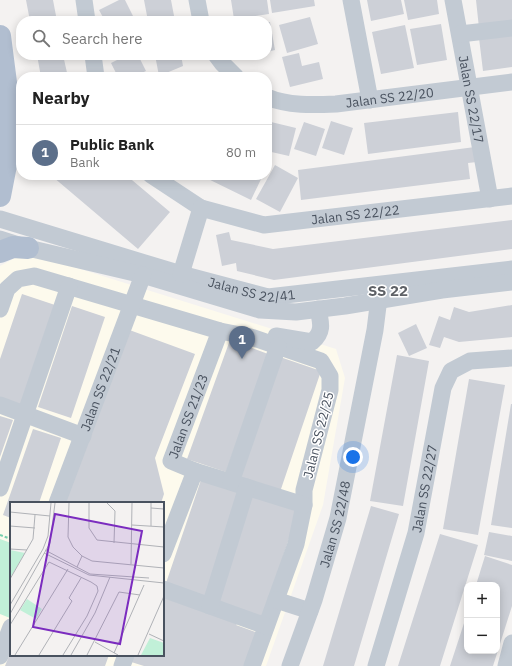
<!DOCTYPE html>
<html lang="en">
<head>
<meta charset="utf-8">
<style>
  :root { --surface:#fff; --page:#f6f6f6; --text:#222; --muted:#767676; --line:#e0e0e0; --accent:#195ee6 }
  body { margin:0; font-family:"IBM Plex Sans",sans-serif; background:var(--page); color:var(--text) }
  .controls { position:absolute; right:12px; bottom:12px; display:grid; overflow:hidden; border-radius:8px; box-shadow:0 2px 10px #0003 }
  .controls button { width:36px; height:36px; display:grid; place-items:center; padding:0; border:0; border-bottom:1px solid var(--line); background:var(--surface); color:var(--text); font:20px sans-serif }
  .you { position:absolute; left:353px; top:457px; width:14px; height:14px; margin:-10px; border:3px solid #fff; border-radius:50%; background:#1a73e8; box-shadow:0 0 0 6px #1a73e833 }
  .badge { display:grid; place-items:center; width:26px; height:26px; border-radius:50%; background:var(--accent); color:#fff; font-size:13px; font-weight:700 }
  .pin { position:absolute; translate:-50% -33px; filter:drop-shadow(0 1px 2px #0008) }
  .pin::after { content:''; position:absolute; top:21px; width:14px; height:12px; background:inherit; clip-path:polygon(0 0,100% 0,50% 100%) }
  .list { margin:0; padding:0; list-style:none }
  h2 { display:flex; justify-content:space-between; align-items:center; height:52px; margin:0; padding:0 16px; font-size:17px }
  h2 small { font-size:13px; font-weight:400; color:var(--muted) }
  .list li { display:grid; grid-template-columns:26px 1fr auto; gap:12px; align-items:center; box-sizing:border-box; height:56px; padding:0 16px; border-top:1px solid var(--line) }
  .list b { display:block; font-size:15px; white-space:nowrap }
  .list p { margin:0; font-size:13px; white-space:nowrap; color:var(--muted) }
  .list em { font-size:13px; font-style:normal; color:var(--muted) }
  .icon { flex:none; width:22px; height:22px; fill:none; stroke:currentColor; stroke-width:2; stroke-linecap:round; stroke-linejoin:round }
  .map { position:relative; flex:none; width:512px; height:666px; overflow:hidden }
  .search { position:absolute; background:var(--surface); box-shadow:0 2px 10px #0003; left:16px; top:16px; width:256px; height:44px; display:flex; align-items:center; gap:10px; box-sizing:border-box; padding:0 14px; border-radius:16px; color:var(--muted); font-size:15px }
  .panel { position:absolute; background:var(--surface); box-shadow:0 2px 10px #0003; left:16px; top:72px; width:256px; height:108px; border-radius:16px }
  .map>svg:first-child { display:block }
</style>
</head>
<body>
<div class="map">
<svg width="512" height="666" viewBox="0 0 512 666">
  <rect width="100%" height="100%" fill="#f4f2f1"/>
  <path fill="#fdfaed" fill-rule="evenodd" d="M26 252 336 349 345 378 323 505 266 666H0V266ZM11 503H163V655H11Z"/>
  <path fill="#c1f0d8" d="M0 539 11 543 10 618 0 614Z"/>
  <path fill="#cdd0d7" d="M26 0H53L57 21H30Z
    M119 0H125L134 18 127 21H105L99 10Z
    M144 0H171L175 21H148Z
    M231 0H267L269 14 234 19Z
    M270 0H314L315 6 272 13Z
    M367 0H401L404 14 371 21Z
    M404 0H437L439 14 408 20Z
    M476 0H512V24L479 28Z
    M310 17 318 44 287 53 279 25Z
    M267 22H270L275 50 267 52Z
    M441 24 447 60 417 65 410 29Z
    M405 25 414 68 381 74 372 32Z
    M512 34V67L483 71 479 38Z
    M299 53 302 66 319 62 323 79 290 87 282 57Z
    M37 55H63L68 77H41Z
    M127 55H138L146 71 133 77H118L111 63Z
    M155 55H181L183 66 159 76Z
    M458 112 461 142 368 154 364 123Z
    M267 121 296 128 289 156 267 151Z
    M331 121 353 128 344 155 322 148Z
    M304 122 325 129 316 156 294 149Z
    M475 147 477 162 468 163 470 179 301 200 298 170Z
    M275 165 298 178 280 212 256 199Z
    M55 175H126L170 212 138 249 53 177Z
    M200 175H263L251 200Z
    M512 220V249L274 280 237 271 236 263 222 266 216 235 229 232 231 240 273 249Z
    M22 294 55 305 21 406 0 399V359Z
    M512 305V337L459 342 444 337 440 348 429 345 439 316 450 320 454 307 469 312Z
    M72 306 105 317 71 418 38 407Z
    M416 324 427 348 409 356 398 333Z
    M124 328 195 354 155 458 164 494 161 503H63Z
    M230 340 268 354 226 472 187 459Z
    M397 355 429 361 403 506 370 501Z
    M280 357 321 371 280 492 238 478Z
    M469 379 505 385 478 535 443 529Z
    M511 404H512V528L491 525Z
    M0 416 13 420 0 457Z
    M33 429 61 438 39 503H11V518L3 515Z
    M202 477 242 490 204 599 165 586Z
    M251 494 299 509 262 619 215 603Z
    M371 506 399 514 354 666H323Z
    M489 532 512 536V561L484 555Z
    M440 534 478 545 440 666H398Z
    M485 556 512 565V606L493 666H450L467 614V651H497V585H476Z
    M163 596 237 624 236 625 258 633 247 666H144L128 661 130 655H163Z
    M11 651V655H109L105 666H5Z"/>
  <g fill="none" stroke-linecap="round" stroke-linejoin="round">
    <path stroke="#78cfad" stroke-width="2" stroke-dasharray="3 2" stroke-linecap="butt" d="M0 535 11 539"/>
    <g stroke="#c2cad3" stroke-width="17">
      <path d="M84 0 87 21"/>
      <path d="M197 0 201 21"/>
      <path d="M351 0 370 100"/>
      <path id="s1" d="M453 0 490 199"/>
      <path d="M460 34 512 28"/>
      <path d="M93 55 96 77"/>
      <path d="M216 55 222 63 236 77"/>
      <path id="s2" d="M267 97C288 106 313 105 336 104L512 82"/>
      <path id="s3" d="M151 175 201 208 264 225 512 196"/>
      <path id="s4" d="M0 219 181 274 268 297 512 269"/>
      <path d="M0 239 28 248 143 275 260 310 296 312 345 306 442 290 512 282"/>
      <path d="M181 274 201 208"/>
      <path d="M0 309 7 289 18 279 34 276 220 331 251 337 321 361 330 376V390L304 490V505L296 544 252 666"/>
      <path d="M276 336 312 342C324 332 321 323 318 309"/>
      <path d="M0 405 83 436"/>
      <path d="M195 471 304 505"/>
      <path d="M231 482 278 346"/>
      <path d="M0 488 69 286"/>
      <path id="s5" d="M57 503 143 275"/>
      <path id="s6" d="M163 554 195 471 171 461 220 331"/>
      <path d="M163 589 266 626"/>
      <path d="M276 600 310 611"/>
      <path d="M210 606 247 487"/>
      <path d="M0 656 11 627"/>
      <path d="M122 666 126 655"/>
      <path id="s7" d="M290 666 314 600 338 518 375 330 380 290"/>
      <path id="s8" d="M376 666 416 533 443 388 451 371 470 361 512 358"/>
      <path d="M506 666 512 643"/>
    </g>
    <path stroke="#b1bed0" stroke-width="22" d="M0 36 10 114 8 155 0 196
      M0 252 13 247 28 248"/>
  </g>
  <g text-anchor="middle" stroke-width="3" stroke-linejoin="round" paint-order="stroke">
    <g font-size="13" fill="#49525f" stroke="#fff">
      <text dy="5" stroke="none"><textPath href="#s2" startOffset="124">Jalan SS 22/20</textPath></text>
      <text dy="5" stroke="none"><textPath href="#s1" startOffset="101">Jalan SS 22/17</textPath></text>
      <text dy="5" stroke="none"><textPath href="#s3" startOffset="217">Jalan SS 22/22</textPath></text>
      <text dy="5" stroke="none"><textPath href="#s4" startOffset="262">Jalan SS 22/41</textPath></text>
      <text dy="5" stroke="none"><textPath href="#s5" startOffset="122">Jalan SS 22/21</textPath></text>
      <text dy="5" stroke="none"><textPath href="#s6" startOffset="163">Jalan SS 21/23</textPath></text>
      <text transform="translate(318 435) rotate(-76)" y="5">Jalan SS 22/25</text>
      <text dy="5" stroke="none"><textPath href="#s8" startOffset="184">Jalan SS 22/27</textPath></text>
      <text dy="5" stroke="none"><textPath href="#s7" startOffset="149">Jalan SS 22/48</textPath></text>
    </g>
    <g font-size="15" font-weight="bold" fill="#5e6166" stroke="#fff">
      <text x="388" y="296">SS 22</text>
    </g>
  </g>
  <g transform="translate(10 502)">
    <rect width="154" height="154" fill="#f4f2f1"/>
    <path d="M0 48 15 51 0 76ZM17 97 32 107 26 117 10 108ZM140 136 154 141V153H131Z" fill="#c1f0d8"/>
    <path fill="none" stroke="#b0b2b7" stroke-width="1" d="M59 1 58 35 63 45 72 54 82 59 154 66M79 1V26L87 38 154 45M97 1 105 9 104 41M141 6 154 7M0 10 40 14M122 23 154 25M0 24 25 26M141 24V1M0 47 17 48M35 48 80 72 139 76M34 51 79 73 154 81M121 62 122 1M67 65 72 54M0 77 23 37 25 13M0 103 33 47 38 34 41 1M0 112 40 41 45 1M0 123 39 60 81 80 87 84 88 89 77 114 53 153M139 132 154 139M85 140 108 153M104 151 134 83M5 153 58 67M29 153 62 99 59 96 71 76M61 153 85 111 100 75M77 153 109 90 130 93M128 153 154 94"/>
    <path fill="#7b2cbf" fill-opacity="0.15" stroke="#7b2cbf" stroke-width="2" d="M45 12 132 29 110 142 23 125Z"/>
    <rect width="154" height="154" fill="none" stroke="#49525f" stroke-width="2"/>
  </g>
</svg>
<div class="controls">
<button>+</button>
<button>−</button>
</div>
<div class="you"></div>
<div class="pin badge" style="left:242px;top:359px;background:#5c6f8a">1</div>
<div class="search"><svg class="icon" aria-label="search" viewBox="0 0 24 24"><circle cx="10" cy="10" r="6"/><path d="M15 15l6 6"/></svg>Search here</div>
<section class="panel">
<h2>Nearby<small></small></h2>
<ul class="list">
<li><span class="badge" style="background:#5c6f8a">1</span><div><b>Public Bank</b><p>Bank</p></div><em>80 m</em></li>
</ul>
</section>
</div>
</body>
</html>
